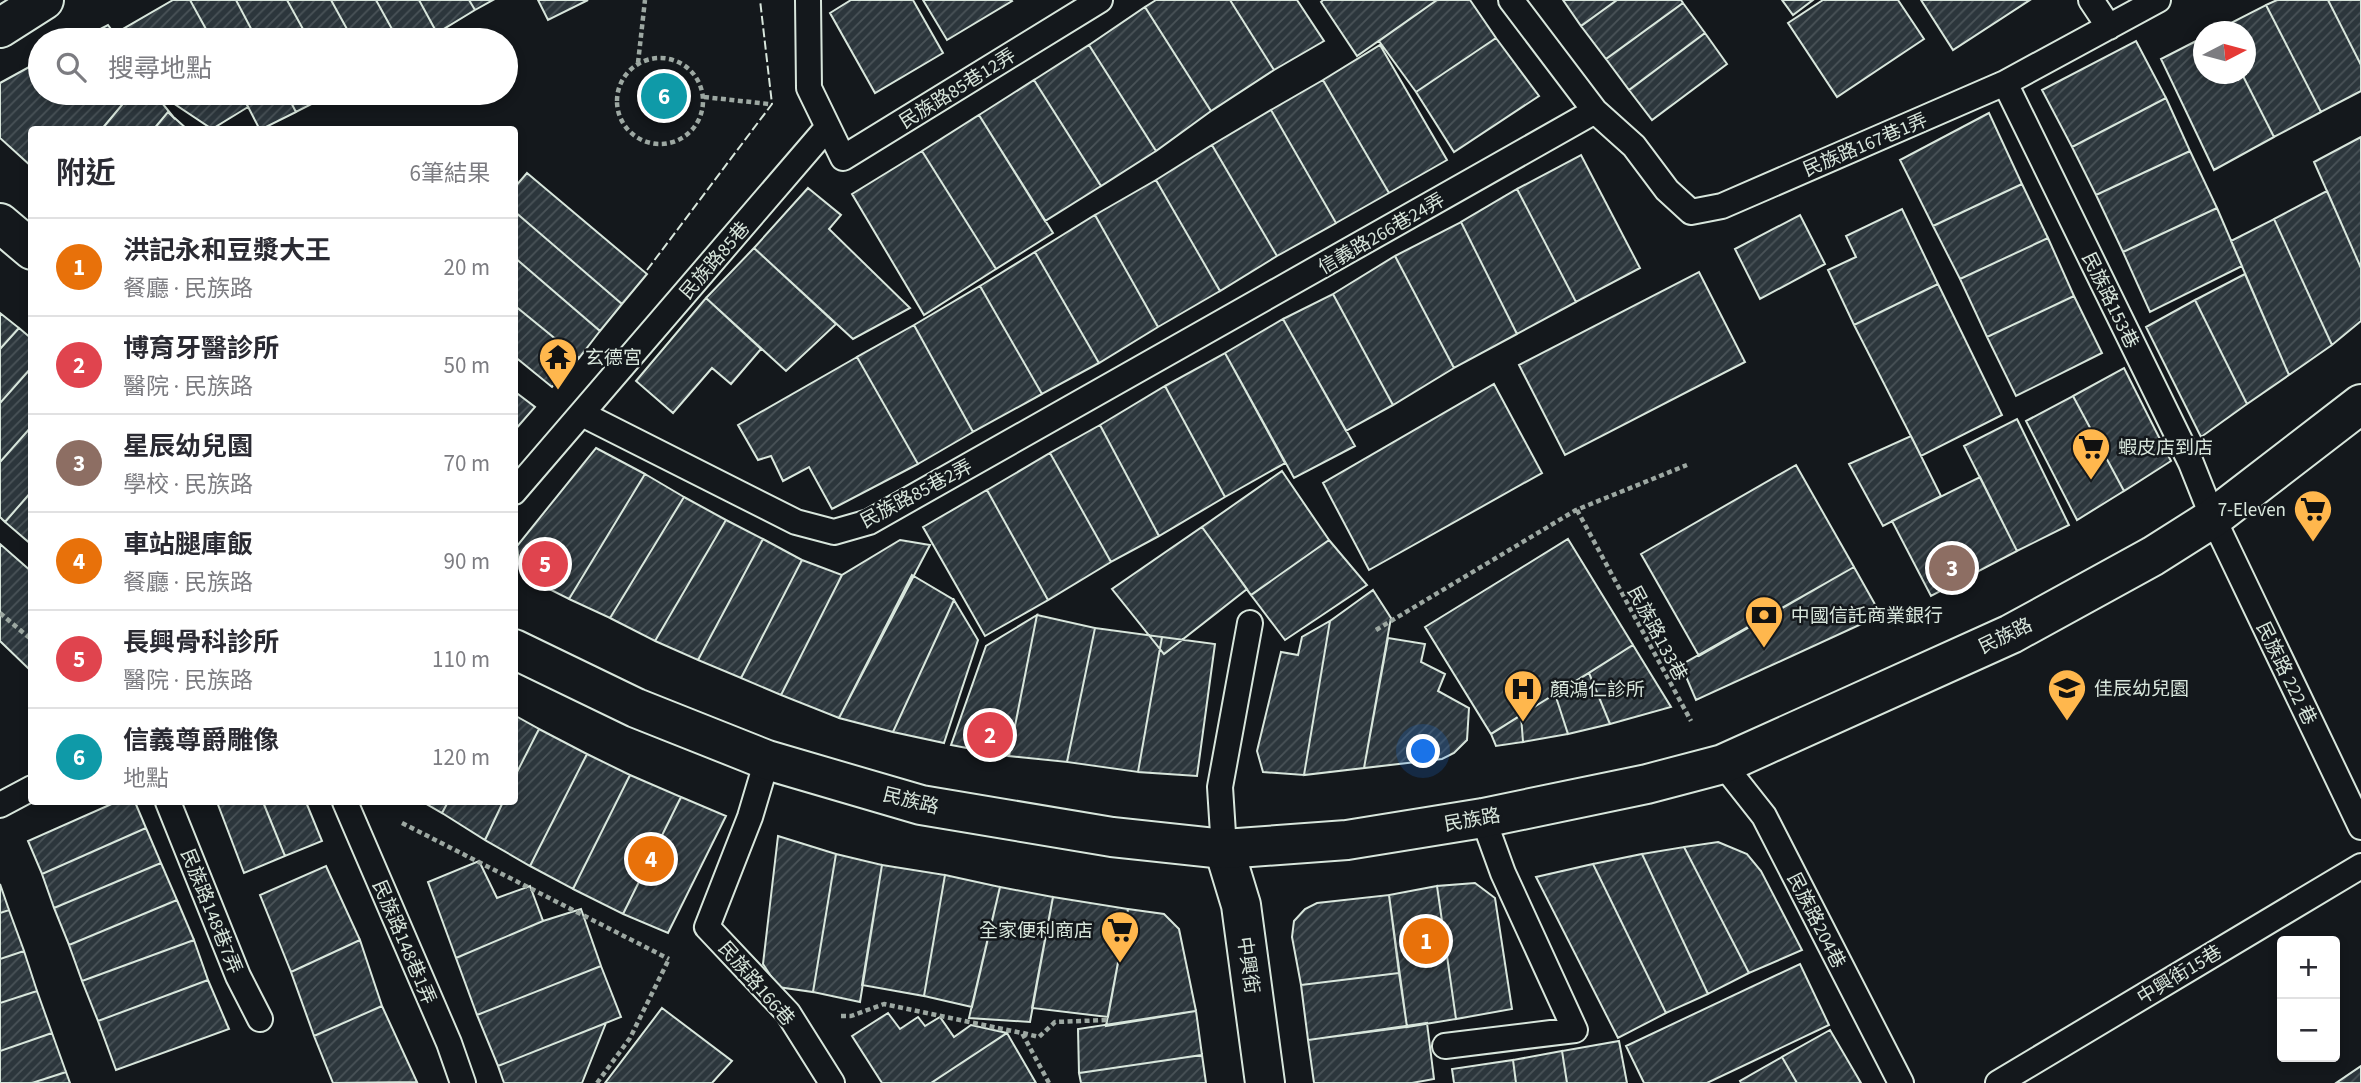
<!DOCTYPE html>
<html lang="zh-TW">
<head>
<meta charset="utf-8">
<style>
  :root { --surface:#fff; --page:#f7f7f7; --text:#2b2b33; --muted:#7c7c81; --line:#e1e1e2; --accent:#7c3aed }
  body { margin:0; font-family:"Source Sans 3","Noto Sans TC",sans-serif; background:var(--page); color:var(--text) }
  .controls { position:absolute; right:21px; bottom:21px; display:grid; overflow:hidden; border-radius:7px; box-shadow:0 4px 10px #0003 }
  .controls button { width:63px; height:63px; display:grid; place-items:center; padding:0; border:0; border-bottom:2px solid var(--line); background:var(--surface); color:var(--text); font:35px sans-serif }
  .compass { position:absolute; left:2193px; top:21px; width:63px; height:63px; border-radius:50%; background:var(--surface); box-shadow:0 4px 10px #0003; rotate:84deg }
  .you { position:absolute; left:1424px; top:752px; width:24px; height:24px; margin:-18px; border:5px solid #fff; border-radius:50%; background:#1a73e8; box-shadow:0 0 0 10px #1a73e833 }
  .badge { display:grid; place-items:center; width:46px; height:46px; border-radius:50%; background:var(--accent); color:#fff; font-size:23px; font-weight:700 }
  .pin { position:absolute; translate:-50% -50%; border:4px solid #fff; box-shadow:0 2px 7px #0006 }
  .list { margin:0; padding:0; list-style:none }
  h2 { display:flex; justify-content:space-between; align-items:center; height:91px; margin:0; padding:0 28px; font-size:30px }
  h2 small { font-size:23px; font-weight:400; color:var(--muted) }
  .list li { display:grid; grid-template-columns:46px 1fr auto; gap:21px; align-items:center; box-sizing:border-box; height:98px; padding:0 28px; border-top:2px solid var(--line) }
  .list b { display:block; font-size:26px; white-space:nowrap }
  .list p { margin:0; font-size:23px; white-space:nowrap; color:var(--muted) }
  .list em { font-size:23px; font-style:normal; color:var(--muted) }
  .icon { flex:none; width:38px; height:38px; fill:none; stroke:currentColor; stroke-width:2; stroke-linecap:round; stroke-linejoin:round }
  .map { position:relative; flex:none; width:2361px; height:1083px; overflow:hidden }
  .search { position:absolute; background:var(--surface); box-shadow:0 4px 10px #0003; left:28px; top:28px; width:490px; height:77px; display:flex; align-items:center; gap:18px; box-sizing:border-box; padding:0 24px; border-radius:38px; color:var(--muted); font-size:26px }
  .panel { position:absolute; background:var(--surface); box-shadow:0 4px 10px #0003; left:28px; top:126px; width:490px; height:679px; border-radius:7px }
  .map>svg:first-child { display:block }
</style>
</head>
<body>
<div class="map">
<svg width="2361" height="1083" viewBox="0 0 2361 1083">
  <defs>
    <pattern id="building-hatch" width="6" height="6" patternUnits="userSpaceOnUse" patternTransform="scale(1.75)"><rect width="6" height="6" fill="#2c363c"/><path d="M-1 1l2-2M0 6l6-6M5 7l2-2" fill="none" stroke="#4a5358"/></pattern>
  </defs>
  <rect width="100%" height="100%" fill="#14181c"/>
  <path fill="url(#building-hatch)" stroke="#d8e6dc" stroke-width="2" d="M173 0H190L212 40H129L123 29Z
    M190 0H236L257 40H212Z
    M236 0H287L309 40H257Z
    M287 0H331L353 40H309Z
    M331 0H376L398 40H353Z
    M376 0H419L437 33 424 40H398Z
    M419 0H469L475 10 437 33Z
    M469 0H493L475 10Z
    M538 0H588L548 20Z
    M851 0H913L943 53 875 93 830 13Z
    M923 0H1011L1012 1 947 40Z
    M1156 0H1230L1274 70 1211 111 1145 7Z
    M1230 0H1297L1324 41 1274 70Z
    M1323 0H1437L1357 56 1321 2Z
    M1437 0H1470L1496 38 1416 92 1379 41Z
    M1563 0H1617L1581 26Z
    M1617 0H1681L1683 3 1606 59 1581 26Z
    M1782 0H1813L1793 15Z
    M1823 0H1898L1924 39 1837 97 1788 23Z
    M1921 0H2030L1953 50Z
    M2277 0H2328L2361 65V91L2321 112 2266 5Z
    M2328 0H2361V65Z
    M1683 3 1705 33 1629 90 1606 59Z
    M2266 5 2321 112 2274 137 2242 74H2246V32L2219 29Z
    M1145 7 1211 111 1156 151 1089 45Z
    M108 25 119 40H79Z
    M1705 33 1727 64 1652 120 1629 90Z
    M2204 37V74H2242L2274 137 2214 170 2161 59Z
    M1496 38 1539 96 1454 152 1416 92Z
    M2136 41 2166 98 2072 147 2042 90Z
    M1089 45 1156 151 1101 186 1034 80Z
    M1380 45 1447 160 1389 193 1323 80Z
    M40 61V93H132L101 130H32V167L0 138V83Z
    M1034 80 1101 186 1045 221 979 115Z
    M1323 80 1389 193 1336 223 1271 110Z
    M132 93H154L175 119 168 112 153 130H101Z
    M158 93H241L248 107 212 129Z
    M241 93H286L296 112 260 130Z
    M286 93H333L296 112Z
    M2166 98 2190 151 2096 195 2072 147Z
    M1271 110 1336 223 1277 256 1212 145Z
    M168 112 188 130H153Z
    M1989 113 2022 184 1933 226 1900 160Z
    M979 115 1053 233 996 269 922 151Z
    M2361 137V268L2314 162Z
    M1212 145 1277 256 1220 291 1156 180Z
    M922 151 996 269 924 315 852 194Z
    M2190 151 2217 208 2123 252 2096 195Z
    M1581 155 1640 268 1576 302 1517 189Z
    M527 173 647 274 622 304 514 211V188Z
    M1156 180 1220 291 1158 327 1095 215Z
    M2022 184 2048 238 1960 279 1933 226Z
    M808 188 841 215 829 229 910 308 853 339 754 248Z
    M1517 189 1576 302 1517 334 1461 222Z
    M2327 191 2361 268V321L2332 345 2274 219Z
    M2217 208 2242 266 2150 312 2123 252Z
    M1902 209 1938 284 1854 325 1828 270 1856 257 1846 236Z
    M514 211 622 304 600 331 514 257Z
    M1095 215 1158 327 1099 363 1035 252Z
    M1800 215 1825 264 1760 299 1735 249Z
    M2274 219 2332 345 2289 375 2231 241Z
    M1461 222 1517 334 1454 368 1395 256Z
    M2048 238 2074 296 1987 337 1960 279Z
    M754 248 836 324 786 371 706 298Z
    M1035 252 1099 363 1042 394 980 286Z
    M1395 256 1454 368 1393 405 1333 294Z
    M514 257 600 331 579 358 514 305Z
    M1699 272 1745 362 1565 455 1519 365Z
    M2245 274 2289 375 2247 404 2195 300Z
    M1938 284 2002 415 1921 456 1854 325Z
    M980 286 1042 394 973 432 914 325Z
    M1333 294 1393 405 1346 431 1283 319Z
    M2074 296 2102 353 2016 396 1987 337Z
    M706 298 761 349 731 384 712 368 673 413 636 381Z
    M2195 300 2247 404 2201 437 2146 327Z
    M514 305 579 358 552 387 514 356Z
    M0 313 19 328 0 349Z
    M1283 319 1355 446 1294 478 1225 353Z
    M914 325 973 432 918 464 857 357Z
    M19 328 32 339V367L0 403V349Z
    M1225 353 1285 463 1225 497 1165 386Z
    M857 357 918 464 832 509 809 467 783 481 771 456 758 460 738 425Z
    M32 367V426L0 462V403Z
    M2124 368 2171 461 2124 491 2073 396Z
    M1494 384 1542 473 1369 570 1323 483Z
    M1165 386 1225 497 1159 536 1100 425Z
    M514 391 535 407 514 431Z
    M2073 396 2124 491 2077 520 2026 421Z
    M2017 419 2069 525 2017 551 1964 446Z
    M1100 425 1159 536 1111 562 1050 453Z
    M32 426V491L5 522 0 517V462Z
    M1911 436 1941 496 1883 526 1849 464Z
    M596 448 645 474 569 599 537 583 519 563 517 546Z
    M1050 453 1111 562 1048 600 987 490Z
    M1796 465 1854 567 1699 656 1641 554Z
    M1282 471 1329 540 1251 595 1202 527Z
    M645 474 684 497 610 618 569 599Z
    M1980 477 2017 551 1931 596 1892 521Z
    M987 490 1048 600 985 636 923 527Z
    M32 491V545L5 522Z
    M684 497 726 520 655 641 610 618Z
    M726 520 763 539 698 660 655 641Z
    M1202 527 1247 589 1164 654 1112 589Z
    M763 539 802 560 741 678 698 660Z
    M1568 539 1633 645 1491 734 1425 627Z
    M900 540 930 545 839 718 781 695 842 575Z
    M1329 540 1367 585 1285 640 1251 595Z
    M0 544 32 572V672L0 641Z
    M802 560 842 575 781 695 741 678Z
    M1854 567 1881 615 1696 700 1681 665Z
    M912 575 954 600 893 732 839 718Z
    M1373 590 1391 618 1364 768 1304 775 1330 621Z
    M954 600 978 640 944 743 893 732Z
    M1037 615 1009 756 951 745 986 646Z
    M1037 615 1095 628 1067 762 1009 756Z
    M1330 621 1304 775 1263 772 1257 751 1281 652 1298 655 1302 637Z
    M1095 628 1162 637 1138 772 1067 762Z
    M1162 637 1215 644 1197 776 1138 772Z
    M1388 638 1425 644 1421 662 1445 674 1438 691 1469 708 1467 740 1454 753 1442 759 1364 768Z
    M1633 645 1671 707 1610 724 1589 673Z
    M1589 673 1610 724 1568 734 1555 694Z
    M1555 694 1568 734 1523 742 1521 715Z
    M514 715 539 729 514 778Z
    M1521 715 1523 742 1496 746 1491 734Z
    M539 729 587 754 530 866 485 840 503 802H514V778Z
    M587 754 630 775 573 889 530 866Z
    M630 775 681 797 623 914 573 889Z
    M681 797 726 816 668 933 623 914Z
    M116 802H135L146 828 42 874 28 841Z
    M217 802H263L285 856 244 873Z
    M263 802H306L322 841 285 856Z
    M423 802H448L442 813Z
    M448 802H503L485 840 442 813Z
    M146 828 161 863 54 908 42 874Z
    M778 836 836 854 813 992 778 987 763 964Z
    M1718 842 1747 854 1761 871 1802 950 1749 973 1684 847Z
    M1684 847 1749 973 1708 994 1642 854Z
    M836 854 882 865 860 1002 813 992Z
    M1642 854 1708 994 1666 1013 1593 864Z
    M479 861 497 898 530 886 543 921 456 958 428 882Z
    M161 863 177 900 69 945 54 908Z
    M1593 864 1666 1013 1618 1038 1536 877Z
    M882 865 945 875 924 996 862 985Z
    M326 866 360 940 291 972 260 895Z
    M945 875 1000 887 972 1007 924 996Z
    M1475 883 1495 898 1512 1009 1456 1019 1437 886Z
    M0 884 9 910 0 913Z
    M1437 886 1456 1019 1407 1027 1389 895Z
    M1000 887 1053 897 1030 1022 969 1018Z
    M1389 895 1399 973 1301 985 1292 937 1294 921 1305 909 1317 903Z
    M1053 897 1128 909 1108 1017 1032 1008Z
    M177 900 194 940 82 981 69 945Z
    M581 909 601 966 477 1015 456 958 543 921Z
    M1128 909 1164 914 1179 929 1196 1011 1106 1026Z
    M9 910 24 951 0 959V913Z
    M194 940 208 980 98 1021 82 981Z
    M360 940 382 1006 314 1036 291 972Z
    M24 951 37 991 0 1003V959Z
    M1800 964 1829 1025 1707 1083H1644L1626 1046Z
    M601 966 621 1017 498 1066 477 1015Z
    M1399 973 1407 1027 1308 1040 1301 985Z
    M208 980 229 1029 116 1070 98 1021Z
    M37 991 52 1033 0 1051V1003Z
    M382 1006 417 1082 333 1083 314 1036Z
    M662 1008 732 1061 712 1083H605Z
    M1196 1011 1202 1055 1079 1073 1078 1029Z
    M888 1013 900 1029 918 1017 925 1026 940 1017 954 1037 971 1025 1007 1033 931 1083H882L852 1036Z
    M606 1023 582 1083H504L498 1066Z
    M1427 1023 1434 1079 1412 1083H1314L1308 1040Z
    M1830 1030 1861 1083H1797L1782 1057Z
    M52 1033 66 1072 32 1083H0V1051Z
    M1007 1033 1036 1083H931Z
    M1619 1041 1627 1083H1567L1562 1051Z
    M1562 1051 1567 1083H1516L1513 1060Z
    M1202 1055 1206 1083H1081L1079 1073Z
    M1782 1057 1797 1083H1741L1740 1081Z
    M1513 1060 1516 1083H1454L1452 1069Z
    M2361 1066V1083H2336Z
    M66 1072 70 1083H32Z"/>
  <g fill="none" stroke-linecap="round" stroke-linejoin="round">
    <g stroke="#d8e6dc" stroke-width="28">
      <path id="service" d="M808 0 809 88 843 158 1100 0
        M1511 0 1595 111 1634 146 1667 190 1691 212 1722 206 2005 83 2158 0
        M2091 0 2109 27
        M2005 83 2191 463 2213 518 2361 827
        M582 414 796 522 834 532 869 522 1595 111
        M514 492 827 128
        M767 760 750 817 707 927 788 1013 832 1083
        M1723 764 1764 816 1901 1083
        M168 802 238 976 260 1019
        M345 802 449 1043 463 1083
        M0 805 32 788
        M1224 849 1220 787 1250 623
        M1445 1046 1575 1030 1503 873 1483 818
        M1998 1083 2361 866"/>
    </g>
    <g stroke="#d8e6dc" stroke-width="42">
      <path id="minor" d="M1224 849 1241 905 1265 1083"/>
    </g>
    <g stroke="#d8e6dc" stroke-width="42">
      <path id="tertiary" d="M0 28 44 0
        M0 223 32 250
        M514 649 636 708 767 760 921 805 1112 837 1224 849 1347 840 1483 818 1647 784 1723 764 2011 634 2153 556 2213 518 2361 404"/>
    </g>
    <path stroke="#9da8a2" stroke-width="4.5" stroke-dasharray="5 3.5" stroke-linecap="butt" d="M617 101a43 43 0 1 1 86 0a43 43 0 1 1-86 0Z
      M638 63 645 0
      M704 97 769 104
      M1577 510 1691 721
      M0 613 32 640
      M1376 630 1576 510 1687 465
      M402 823 669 959
      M841 1016H851L884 1004 1022 1033 1049 1083
      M1023 1033 1039 1037 1055 1022 1107 1020
      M597 1083 630 1038 669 959"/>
    <use href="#service" stroke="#14181c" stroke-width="24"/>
    <use href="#minor" stroke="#14181c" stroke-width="38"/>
    <use href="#tertiary" stroke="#14181c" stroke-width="38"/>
    <path stroke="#d8e6dc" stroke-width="2" stroke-dasharray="9 3.5" stroke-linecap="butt" d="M647 270 772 104 760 0"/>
  </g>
  <defs>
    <g id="temple-pin" transform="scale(2.0125)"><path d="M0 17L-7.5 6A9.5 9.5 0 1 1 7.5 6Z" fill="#ffb74d" stroke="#14181c"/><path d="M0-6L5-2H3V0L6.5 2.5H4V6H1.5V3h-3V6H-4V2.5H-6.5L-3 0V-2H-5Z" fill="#111"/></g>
    <g id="supermarket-pin" transform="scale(2.0125)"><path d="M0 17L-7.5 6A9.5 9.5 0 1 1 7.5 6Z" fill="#ffb74d" stroke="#14181c"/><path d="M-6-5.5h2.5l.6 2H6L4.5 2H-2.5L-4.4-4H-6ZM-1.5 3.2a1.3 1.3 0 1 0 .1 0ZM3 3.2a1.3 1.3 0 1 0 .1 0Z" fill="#111"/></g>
    <g id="bank-pin" transform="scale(2.0125)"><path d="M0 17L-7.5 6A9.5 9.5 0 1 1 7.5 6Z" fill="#ffb74d" stroke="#14181c"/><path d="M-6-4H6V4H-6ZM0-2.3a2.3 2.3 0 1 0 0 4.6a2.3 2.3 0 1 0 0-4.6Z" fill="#111"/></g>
    <g id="school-pin" transform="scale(2.0125)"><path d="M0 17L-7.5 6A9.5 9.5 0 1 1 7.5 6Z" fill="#ffb74d" stroke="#14181c"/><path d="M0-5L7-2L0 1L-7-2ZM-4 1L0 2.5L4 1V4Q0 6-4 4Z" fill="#111"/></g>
    <g id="hospital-pin" transform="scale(2.0125)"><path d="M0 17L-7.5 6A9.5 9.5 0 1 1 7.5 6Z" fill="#ffb74d" stroke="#14181c"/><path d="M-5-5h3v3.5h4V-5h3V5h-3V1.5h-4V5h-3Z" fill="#111"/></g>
  </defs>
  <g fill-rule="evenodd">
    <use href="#temple-pin" x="558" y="357"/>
    <use href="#supermarket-pin" x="2091" y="447"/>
    <use href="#supermarket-pin" x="2313" y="509"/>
    <use href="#bank-pin" x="1764" y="615"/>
    <use href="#school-pin" x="2067" y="688"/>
    <use href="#hospital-pin" x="1523" y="689"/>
    <use href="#supermarket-pin" x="1120" y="930"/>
  </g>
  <g text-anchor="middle" stroke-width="5" stroke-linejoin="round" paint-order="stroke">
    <g font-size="19" fill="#d8e6dc" stroke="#14181c">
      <text transform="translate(957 88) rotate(-32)" y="7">民族路85巷12弄</text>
      <text transform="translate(1865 144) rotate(-23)" y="7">民族路167巷1弄</text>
      <text transform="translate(1381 233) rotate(-30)" y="7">信義路266巷24弄</text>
      <text transform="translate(714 260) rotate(-49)" y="7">民族路85巷</text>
      <text transform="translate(2111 300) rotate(64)" y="7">民族路153巷</text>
      <text transform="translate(916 493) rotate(-28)" y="7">民族路85巷2弄</text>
      <text transform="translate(1658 633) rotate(62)" y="7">民族路133巷</text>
      <text transform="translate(2005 635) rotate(-26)" y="7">民族路</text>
      <text transform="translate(2287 673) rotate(64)" y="7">民族路 222 巷</text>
      <text transform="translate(911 800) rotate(14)" y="7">民族路</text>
      <text transform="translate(1472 819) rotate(-10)" y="7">民族路</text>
      <text transform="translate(212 911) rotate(68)" y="7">民族路148巷7弄</text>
      <text transform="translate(1817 920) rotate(63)" y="7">民族路204巷</text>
      <text transform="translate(405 942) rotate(67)" y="7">民族路148巷1弄</text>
      <text transform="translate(1249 965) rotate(82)" y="7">中興街</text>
      <text transform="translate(2179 974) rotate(-31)" y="7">中興街15巷</text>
      <text transform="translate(757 983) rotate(49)" y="7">民族路166巷</text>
    </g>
    <g font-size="19" fill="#d8e6dc" stroke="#14181c" text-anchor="start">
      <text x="585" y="364">玄德宮</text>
      <text x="2118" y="454">蝦皮店到店</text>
      <text x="2286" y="516" text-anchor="end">7-Eleven</text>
      <text x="1791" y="622">中國信託商業銀行</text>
      <text x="2094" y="695">佳辰幼兒園</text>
      <text x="1550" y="696">顏鴻仁診所</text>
      <text x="1093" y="937" text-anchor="end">全家便利商店</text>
    </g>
  </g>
</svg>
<div class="controls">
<button>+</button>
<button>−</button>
</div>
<svg class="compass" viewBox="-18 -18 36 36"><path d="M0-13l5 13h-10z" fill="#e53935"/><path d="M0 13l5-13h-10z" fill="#7c7c81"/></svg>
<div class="you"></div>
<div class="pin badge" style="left:1426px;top:941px;background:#e8710a">1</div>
<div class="pin badge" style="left:990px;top:735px;background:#e0444e">2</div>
<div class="pin badge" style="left:1952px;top:568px;background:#8d6e63">3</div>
<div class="pin badge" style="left:651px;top:859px;background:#e8710a">4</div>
<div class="pin badge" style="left:545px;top:564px;background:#e0444e">5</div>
<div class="pin badge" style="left:664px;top:96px;background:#0f9aa8">6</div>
<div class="search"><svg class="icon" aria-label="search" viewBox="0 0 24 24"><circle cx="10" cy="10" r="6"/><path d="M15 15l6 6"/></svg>搜尋地點</div>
<section class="panel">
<h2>附近<small>6筆結果</small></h2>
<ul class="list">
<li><span class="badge" style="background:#e8710a">1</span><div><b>洪記永和豆漿大王</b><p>餐廳 · 民族路</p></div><em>20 m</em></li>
<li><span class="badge" style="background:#e0444e">2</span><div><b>博育牙醫診所</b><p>醫院 · 民族路</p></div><em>50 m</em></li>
<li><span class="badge" style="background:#8d6e63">3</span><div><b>星辰幼兒園</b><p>學校 · 民族路</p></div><em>70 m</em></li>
<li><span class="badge" style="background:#e8710a">4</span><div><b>車站腿庫飯</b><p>餐廳 · 民族路</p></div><em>90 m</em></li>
<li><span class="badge" style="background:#e0444e">5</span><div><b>長興骨科診所</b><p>醫院 · 民族路</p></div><em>110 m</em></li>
<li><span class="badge" style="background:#0f9aa8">6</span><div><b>信義尊爵雕像</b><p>地點</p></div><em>120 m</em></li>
</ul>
</section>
</div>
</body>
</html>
